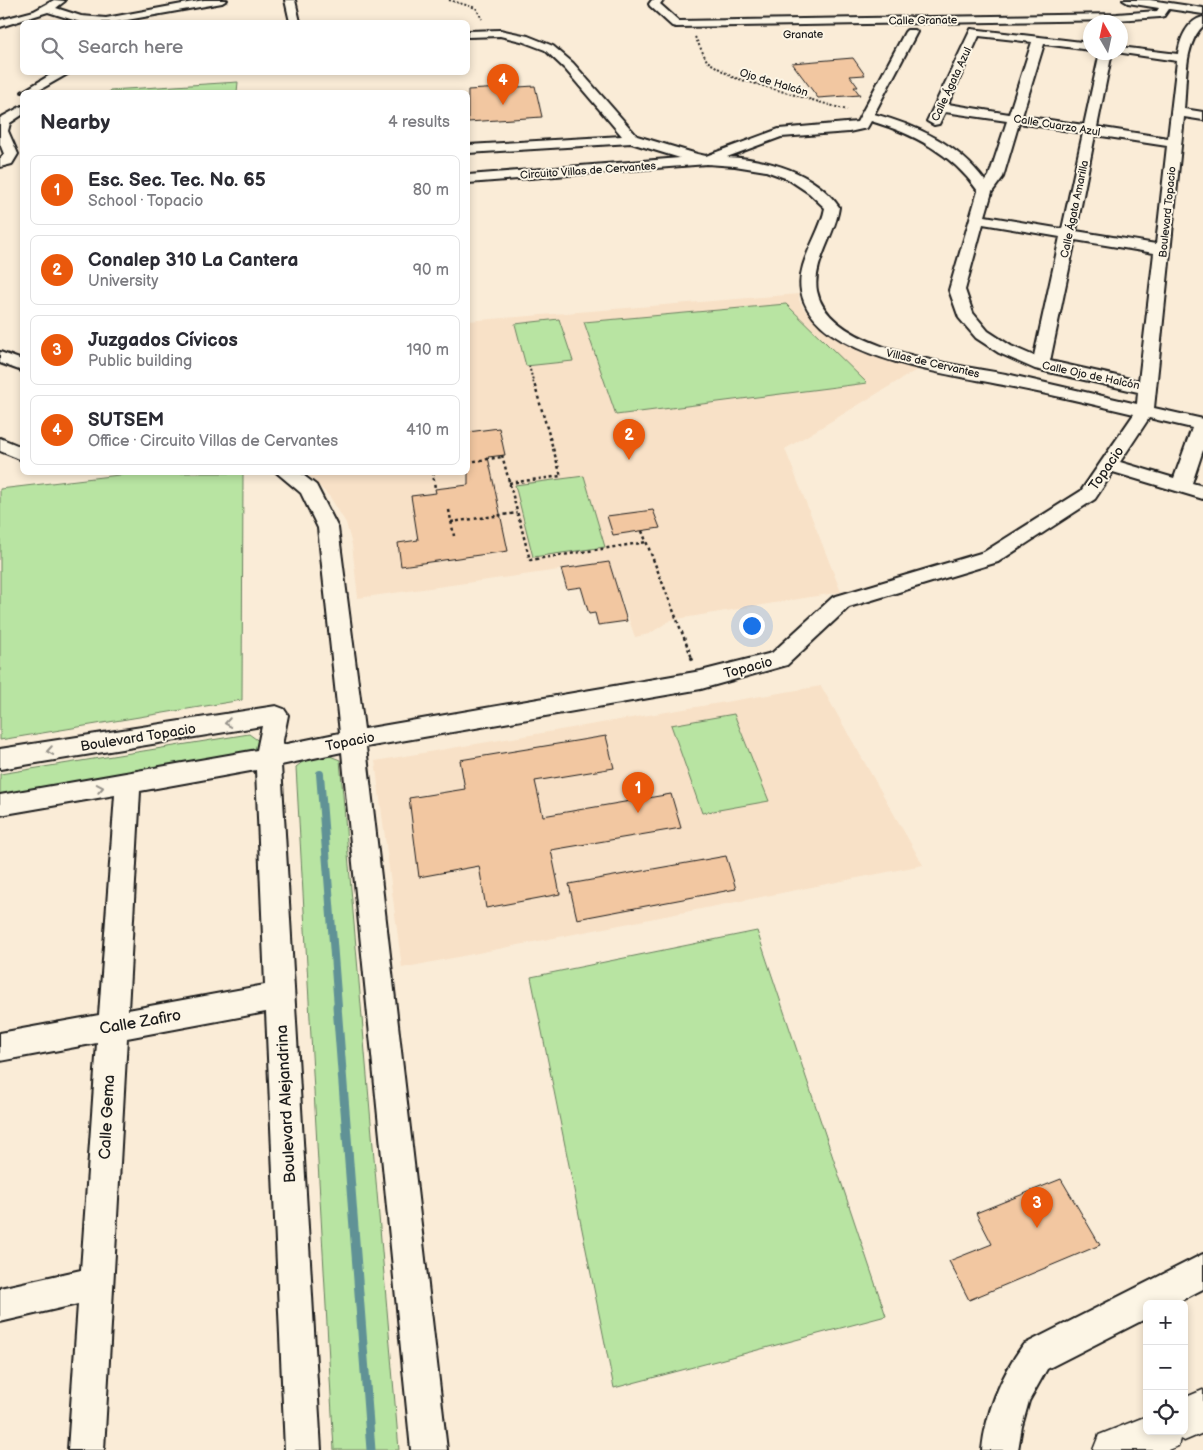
<!DOCTYPE html>
<html lang="en">
<head>
<meta charset="utf-8">
<style>
  :root { --surface:#fff; --page:#f7f7f7; --text:#2b2b33; --muted:#7c7c81; --line:#e1e1e2; --accent:#ea580c }
  body { margin:0; font-family:"Balsamiq Sans",sans-serif; background:var(--page); color:var(--text) }
  .controls { position:absolute; right:15px; bottom:15px; display:grid; overflow:hidden; border-radius:8px; box-shadow:0 2px 8px #0003 }
  .controls button { width:45px; height:45px; display:grid; place-items:center; padding:0; border:0; border-bottom:1px solid var(--line); background:var(--surface); color:var(--text); font:25px sans-serif }
  .compass { position:absolute; left:1083px; top:15px; width:45px; height:45px; border-radius:50%; background:var(--surface); box-shadow:0 2px 8px #0003; rotate:351deg }
  .you { position:absolute; left:751px; top:625px; width:18px; height:18px; margin:-12px; border:4px solid #fff; border-radius:50%; background:#1a73e8; box-shadow:0 0 0 8px #1a73e833 }
  .badge { display:grid; place-items:center; width:32px; height:32px; border-radius:50%; background:var(--accent); color:#fff; font-size:16px; font-weight:700 }
  .pin { position:absolute; translate:-50% -41px; filter:drop-shadow(0 1px 2px #0008) }
  .pin::after { content:''; position:absolute; top:26px; width:18px; height:15px; background:inherit; clip-path:polygon(0 0,100% 0,50% 100%) }
  .list { margin:0; padding:0; list-style:none }
  h2 { display:flex; justify-content:space-between; align-items:center; height:65px; margin:0; padding:0 20px; font-size:21px }
  h2 small { font-size:16px; font-weight:400; color:var(--muted) }
  .list li { display:grid; grid-template-columns:32px 1fr auto; gap:15px; align-items:center; box-sizing:border-box; height:70px; margin:0 10px 10px; padding:0 10px; border:1px solid var(--line); border-radius:8px }
  .list b { display:block; font-size:19px; white-space:nowrap }
  .list p { margin:0; font-size:16px; white-space:nowrap; color:var(--muted) }
  .list em { font-size:16px; font-style:normal; color:var(--muted) }
  .icon { flex:none; width:28px; height:28px; fill:none; stroke:currentColor; stroke-width:2; stroke-linecap:round; stroke-linejoin:round }
  .map { position:relative; flex:none; width:1203px; height:1450px; overflow:hidden }
  .search { position:absolute; background:var(--surface); box-shadow:0 2px 8px #0003; left:20px; top:20px; width:450px; height:55px; display:flex; align-items:center; gap:12px; box-sizing:border-box; padding:0 18px; border-radius:8px; color:var(--muted); font-size:19px }
  .panel { position:absolute; background:var(--surface); box-shadow:0 2px 8px #0003; left:20px; top:90px; width:450px; height:385px; border-radius:8px }
  .map>svg:first-child { display:block }
</style>
</head>
<body>
<div class="map">
<svg width="1203" height="1450" viewBox="0 0 1203 1450">
  <rect width="100%" height="100%" fill="#faecd7"/>
  <filter id="ink" filterUnits="userSpaceOnUse"><feTurbulence type="fractalNoise" baseFrequency=".02" numOctaves="2"/><feDisplacementMap in="SourceGraphic" scale="10" xChannelSelector="R" yChannelSelector="G"/><feConvolveMatrix kernelMatrix="1 2 1 2 8 2 1 2 1" color-interpolation-filters="sRGB"/></filter>
  <g filter="url(#ink)">
    <path fill="#f8e1c7" d="M799 294V300L804 309 830 335 856 350 883 360 918 369 785 449 841 592 671 620 649 634 635 637 609 563 358 598 352 545 346 523 330 497 306 473 468 472V321Z
      M821 686 923 865 402 968 375 761Z"/>
    <path fill="#b8e4a2" stroke="#6a805f" d="M238 82 237 92H109L110 90Z
      M786 304 867 383 616 415 584 322Z
      M559 319 573 361 526 366 515 324Z
      M136 473H243L242 700 0 740V489Z
      M584 476 605 547 533 557 515 485Z
      M734 714 769 801 702 813 671 725Z
      M249 734 260 742 258 748 249 754 0 796V774Z
      M318 755 330 756 340 760 399 1450H334L296 767 305 760Z
      M757 931 886 1316 614 1388 531 977Z"/>
    <g fill="none" stroke-linecap="round" stroke-linejoin="round">
      <path stroke="#619296" stroke-width="8" d="M320 774 338 1007"/>
      <path stroke="#619296" stroke-width="9" d="M337 1006 371 1450"/>
    </g>
    <path fill="#f2c7a1" stroke="#1c1c1c" d="M853 58 865 75 850 76 858 87H854L860 95 818 98 792 63Z
      M535 86 542 117 468 122V90Z
      M499 428 505 455 488 457 508 551 401 566 398 543 418 540 411 496 436 493 435 489 468 485V432Z
      M653 510 660 528 613 535 607 516Z
      M609 562 627 621 598 625 595 613 589 614 581 587 567 589 561 569Z
      M606 736 614 768 535 781 543 816 671 794 681 828 551 850 560 894 486 908 479 866 419 877 409 798 465 789 460 760Z
      M726 856 736 889 577 919 569 884Z
      M1061 1179 1100 1245 969 1300 949 1261 992 1244 976 1213Z"/>
    <g fill="none" stroke-linecap="round" stroke-linejoin="round">
      <g stroke="#1c1c1c" stroke-width="4">
        <path id="minor" d="M54 0 65 1 56 8 81 16 106 18 204 0H227L222 3 116 22H80L48 12 0 27V20L34 11Z
          M285 0H295L300 22H290Z
          M652 0H663L660 4 679 21 1117 14 1157 11 1159 8 1128 3 1123 0H1150L1203 8V14L1169 9 1164 16 1160 17 1117 20 676 27 672 26 650 6 649 4Z
          M1203 17V26C1183 45 1187 84 1184 109L1203 112V120L1184 117 1154 408 1203 419V450L1192 483 1203 486V499L1113 472 1095 499 998 562 849 607 787 665 701 689 366 747 447 1450H411L342 752 281 765 321 1450H285L266 1012 127 1038 104 1450H68L78 1304 0 1322V1288L81 1270 97 1043 0 1061V1033L99 1015 115 795 0 815V795L257 750 262 726 0 769V749L276 706 284 709 288 715 282 745 340 733 318 528 301 493 276 472H299L316 485 338 528 364 729 701 671 772 653 833 597 984 552 1081 491 1134 414C1092 404 1050 394 1008 386 954 374 813 360 801 291 796 263 820 235 825 208L809 193 788 179 766 171 735 166 707 164 468 183V175L680 158 631 143 468 153V145L622 136 565 69 545 50 521 41 500 36 468 37V31L500 30 528 36 553 46 573 63 637 136 697 154 706 156 779 129 857 122 905 32 907 30H915L917 32 874 114C918 126 958 144 985 181L989 176 1007 121 945 112 939 124 934 125 927 121 971 29 1090 43V50L1044 44 1022 116 1084 125 1100 52H1112L1097 127 1168 138 1177 61 1116 52H1120V47L1178 54C1180 39 1187 21 1203 17ZM979 36 1032 42 1009 114 948 104ZM871 121C914 134 951 153 978 191L949 290 959 318 976 338 999 353 1035 369 1138 392 1137 404C1095 394 1053 385 1011 375 962 365 829 352 817 291 812 263 836 234 839 207 815 172 768 159 727 157L781 137 849 132 867 128ZM1019 123 1083 133 1062 229 985 216 992 192 1003 177ZM1095 135 1167 146 1156 244 1076 231ZM983 224 1060 237 1034 356 1011 346 988 331 973 313 965 290ZM1075 240 1154 253 1139 381 1050 361ZM1149 418 1192 428 1174 478 1120 462ZM256 770 265 985 128 1010 140 791Z
          M55 72H71L36 92H22Z
          M22 106V115L10 123 8 131 18 154 12 164 0 167V159L4 154 0 144V118Z
          M0 352 22 360V371L0 363Z
          M0 438 22 447V460L0 451Z
          M1203 1254V1289L1174 1304H1147V1318L1047 1369 1029 1401 1022 1426 1018 1450H982C986 1412 1001 1376 1023 1345Z"/>
      </g>
      <g stroke="#1c1c1c" stroke-width="3">
        <path id="major" d="M1203 1390V1433L1184 1441 1180 1439 1178 1446 1168 1450H1093L1099 1435 1147 1416V1431H1184V1398Z"/>
      </g>
      <path stroke="#1c1c1c" stroke-width="2" stroke-dasharray="2 2" stroke-linecap="butt" d="M449 0 476 8 482 19
        M695 37 707 61 732 77 847 110
        M529 366 534 384"/>
      <path stroke="#1c1c1c" stroke-width="2.5" stroke-dasharray="3 3" stroke-linecap="butt" d="M502 455 530 560 647 542
        M468 462 502 457
        M433 472 435 489
        M509 483 561 476 534 383
        M449 510 454 536
        M451 522 517 513
        M642 531 692 658"/>
      <path stroke="#1c1c1c" stroke-width="3" stroke-dasharray="4 4" stroke-linecap="butt" d="M691 657 693 661"/>
      <use href="#minor" fill="#fcf5e5" fill-rule="evenodd"/>
      <use href="#major" fill="#fcf5e5" fill-rule="evenodd"/>
    </g>
    <defs><path id="oneway-chevron" d="M-2-3.5L2.5 0L-2 3.5" fill="none" stroke-width="1.6" stroke-linecap="round" stroke-linejoin="round" transform="scale(1.25)"/></defs>
    <g stroke="#97938b">
      <use href="#oneway-chevron" transform="translate(228 723) rotate(171)"/>
      <use href="#oneway-chevron" transform="translate(50 751) rotate(171)"/>
      <use href="#oneway-chevron" transform="translate(100 788) rotate(-10)"/>
    </g>
  </g>
  <g text-anchor="middle" stroke-width="4" stroke-linejoin="round" paint-order="stroke">
    <g font-size="11" fill="#1c1c1c" stroke="#fcf5e5">
      <text transform="translate(923 20) rotate(-1)" y="4">Calle Granate</text>
      <text transform="translate(803 34) rotate(-1)" y="4">Granate</text>
      <text transform="translate(774 82) rotate(17)" y="4">Ojo de Halcón</text>
      <text transform="translate(951 84) rotate(-65)" y="4">Calle Ágata Azul</text>
      <text transform="translate(1057 125) rotate(9)" y="4">Calle Cuarzo Azul</text>
      <text transform="translate(588 170) rotate(-4)" y="4">Circuito Villas de Cervantes</text>
      <text transform="translate(1074 209) rotate(-78)" y="4">Calle Ágata Amarilla</text>
      <text transform="translate(1167 212) rotate(-84)" y="4">Boulevard Topacio</text>
      <text transform="translate(933 363) rotate(13)" y="4">Villas de Cervantes</text>
      <text transform="translate(1091 375) rotate(12)" y="4">Calle Ojo de Halcón</text>
    </g>
    <g font-size="14" fill="#1c1c1c" stroke="#fcf5e5">
      <text transform="translate(1106 468) rotate(-55)" y="5">Topacio</text>
      <text transform="translate(748 667) rotate(-15)" y="5">Topacio</text>
      <text transform="translate(138 737) rotate(-9)" y="5">Boulevard Topacio</text>
      <text transform="translate(350 741) rotate(-11)" y="5">Topacio</text>
    </g>
    <g font-size="16" fill="#1c1c1c" stroke="#fcf5e5">
      <text transform="translate(140 1021) rotate(-10)" y="6">Calle Zafiro</text>
      <text transform="translate(285 1104) rotate(-93)" y="6">Boulevard Alejandrina</text>
      <text transform="translate(106 1117) rotate(-87)" y="6">Calle Gema</text>
    </g>
  </g>
</svg>
<div class="controls">
<button>+</button>
<button>−</button>
<button><svg class="icon" aria-label="locate" viewBox="0 0 24 24"><circle cx="12" cy="12" r="6"/><path d="M12 2v4M12 18v4M2 12h4M18 12h4"/></svg></button>
</div>
<svg class="compass" viewBox="-18 -18 36 36"><path d="M0-13l5 13h-10z" fill="#e53935"/><path d="M0 13l5-13h-10z" fill="#7c7c81"/></svg>
<div class="you"></div>
<div class="pin badge" style="left:638px;top:813px">1</div>
<div class="pin badge" style="left:629px;top:460px">2</div>
<div class="pin badge" style="left:1037px;top:1228px">3</div>
<div class="pin badge" style="left:503px;top:105px">4</div>
<div class="search"><svg class="icon" aria-label="search" viewBox="0 0 24 24"><circle cx="10" cy="10" r="6"/><path d="M15 15l6 6"/></svg>Search here</div>
<section class="panel">
<h2>Nearby<small>4 results</small></h2>
<ul class="list">
<li><span class="badge">1</span><div><b>Esc. Sec. Tec. No. 65</b><p>School · Topacio</p></div><em>80 m</em></li>
<li><span class="badge">2</span><div><b>Conalep 310 La Cantera</b><p>University</p></div><em>90 m</em></li>
<li><span class="badge">3</span><div><b>Juzgados Cívicos</b><p>Public building</p></div><em>190 m</em></li>
<li><span class="badge">4</span><div><b>SUTSEM</b><p>Office · Circuito Villas de Cervantes</p></div><em>410 m</em></li>
</ul>
</section>
</div>
</body>
</html>
